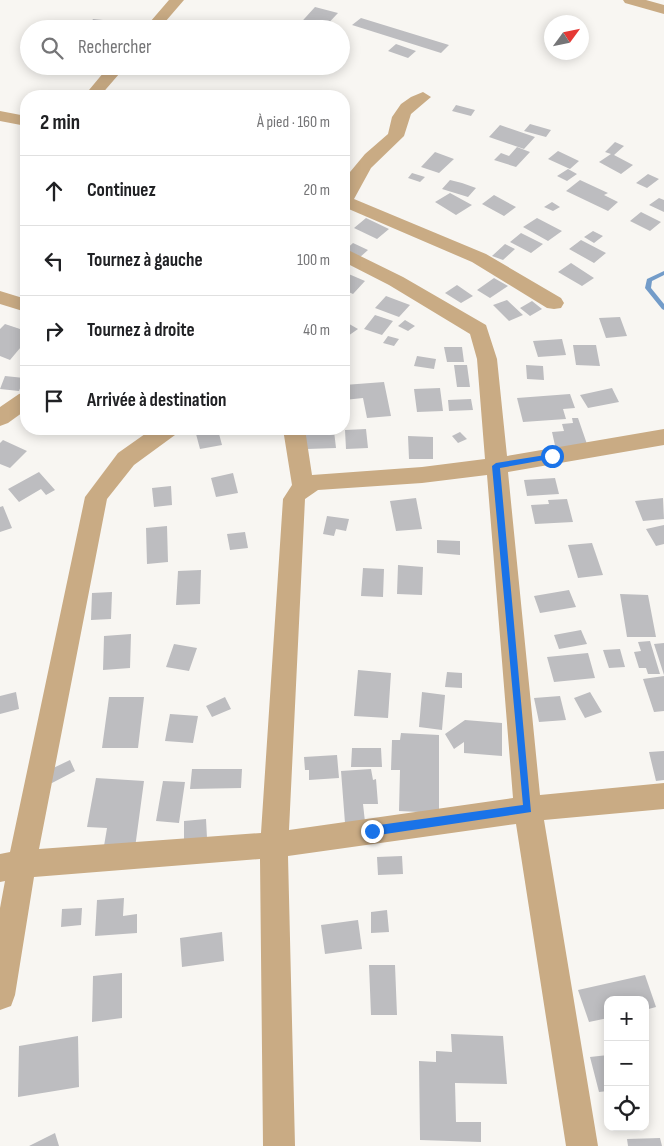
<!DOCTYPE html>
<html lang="fr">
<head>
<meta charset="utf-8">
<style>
  :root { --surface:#fff; --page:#f2f2f2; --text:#202124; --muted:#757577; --line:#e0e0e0 }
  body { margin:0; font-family:"Sofia Sans Condensed",sans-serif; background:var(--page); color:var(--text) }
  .controls { position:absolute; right:15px; bottom:15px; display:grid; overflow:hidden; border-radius:10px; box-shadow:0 2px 12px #0003 }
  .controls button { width:45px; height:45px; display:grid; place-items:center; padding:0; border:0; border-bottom:1px solid var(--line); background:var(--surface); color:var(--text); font:25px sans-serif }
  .compass { position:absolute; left:544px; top:15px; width:45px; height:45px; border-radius:50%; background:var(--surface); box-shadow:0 2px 12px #0003; rotate:57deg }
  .stop { position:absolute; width:15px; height:15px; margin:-11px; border:4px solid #1a73e8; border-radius:50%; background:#fff }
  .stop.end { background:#1a73e8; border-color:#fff; box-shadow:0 1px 5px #0008 }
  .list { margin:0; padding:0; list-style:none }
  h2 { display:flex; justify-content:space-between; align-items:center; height:65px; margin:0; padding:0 20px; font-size:21px }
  h2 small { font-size:16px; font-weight:400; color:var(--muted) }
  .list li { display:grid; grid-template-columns:32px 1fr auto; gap:15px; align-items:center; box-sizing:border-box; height:70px; padding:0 20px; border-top:1px solid var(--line) }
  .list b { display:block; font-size:19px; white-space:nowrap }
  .list em { font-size:16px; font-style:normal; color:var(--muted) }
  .icon { flex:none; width:28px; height:28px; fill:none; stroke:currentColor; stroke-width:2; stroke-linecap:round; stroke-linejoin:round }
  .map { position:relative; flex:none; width:664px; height:1146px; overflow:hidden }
  .search { position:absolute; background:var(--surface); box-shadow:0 2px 12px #0003; left:20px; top:20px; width:330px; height:55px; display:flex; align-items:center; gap:12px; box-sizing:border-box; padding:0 18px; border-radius:28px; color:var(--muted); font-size:19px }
  .panel { position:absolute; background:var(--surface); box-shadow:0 2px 12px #0003; left:20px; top:90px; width:330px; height:345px; border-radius:20px }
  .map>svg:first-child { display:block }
</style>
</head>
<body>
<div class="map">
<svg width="664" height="1146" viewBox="0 0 664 1146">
  <rect width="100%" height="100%" fill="#f8f6f2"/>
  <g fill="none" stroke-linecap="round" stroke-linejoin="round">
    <path fill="#739cc9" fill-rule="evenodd" d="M664 271V275L652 281 651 288 664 304V310L662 309 645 288 647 279Z"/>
  </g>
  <path fill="#bdbdc0" d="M315 7 338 13 323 29H295Z
    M361 18 449 45 441 53 352 25Z
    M93 19 103 20 98 29 88 28Z
    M396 44 416 51 408 58 388 51Z
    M456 105 475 110 471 116 452 111Z
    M530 124 551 130 546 137 524 131Z
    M500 125 535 137 524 149 489 137Z
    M615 142 624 146 614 155 633 165 621 174 599 162 611 154 605 152Z
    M517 147 530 152 516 167 494 160 501 153 509 156Z
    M558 151 579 161 570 169 548 159Z
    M435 152 454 159 439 173 421 167Z
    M568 169 577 174 567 181 557 176Z
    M412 173 425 177 420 182 408 178Z
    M648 174 659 179 647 188 636 183Z
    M450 180 462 183 476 188 468 197 442 189Z
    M580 180 608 193 604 195 618 202 608 211 566 191Z
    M450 193 472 205 456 215 435 202Z
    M494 195 516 207 504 216 482 204Z
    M659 198 664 200V212L649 205Z
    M552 202 560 207 553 211 544 207Z
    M641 212 661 222 650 231 630 221Z
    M366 218 389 229 377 239 354 228Z
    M537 218 562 231 548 241 523 227Z
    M593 231 603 236 594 243 584 237Z
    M521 233 543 244 531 253 510 242Z
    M581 240 606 253 594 263 569 249Z
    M353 243 368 250 359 258 344 251Z
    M505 244 515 249 503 260 492 256Z
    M571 263 594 278 582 286 558 272Z
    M344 272 365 281 353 294 344 290Z
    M494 278 508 286 490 298 477 290Z
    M457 285 473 296 461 303 445 293Z
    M386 296 410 305 399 317 375 308Z
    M507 300 523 315 509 321 493 305Z
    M532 301 542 309 530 316 520 308Z
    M375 315 393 321 382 335 364 329Z
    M620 317 627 336 606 338 599 318Z
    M405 320 415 326 408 331 398 326Z
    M344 321 358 329 348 336 344 334Z
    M5 324 26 331V341L10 360 0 356V329Z
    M388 336 399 339 394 346 383 343Z
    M562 339 566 355 538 357 533 341Z
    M573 345H596L600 366 576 365Z
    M444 347H462L464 362H447Z
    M417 356 436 359 434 369 414 366Z
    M454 365H467L470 387H457Z
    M526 365 543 366 544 380 527 379Z
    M5 376 24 378 19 391 0 389Z
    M384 382 391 416 367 418 363 398 344 400V385Z
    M440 388 443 411 417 412 414 389Z
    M612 388 619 402 588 408 580 395Z
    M570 394 575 408 563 409 566 419 523 422 517 398Z
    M471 399 473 410 449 411 448 400Z
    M572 418H578L588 447 556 450 552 432 564 431 562 424 573 423Z
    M366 429 368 448 346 449 345 430Z
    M218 430 222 445 200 449 196 434Z
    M334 431 336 448 307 449 305 433Z
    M460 432 467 439 458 443 452 436Z
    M408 436 433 437V459H409Z
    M3 440 27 451 10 468 0 464V443Z
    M39 472 55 490 46 495 41 489 19 502 8 489Z
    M233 473 238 493 216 497 211 478Z
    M555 478 559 494 527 496 524 480Z
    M171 486 172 505 154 507 152 488Z
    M416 498 422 529 396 531 390 501Z
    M663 498 664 519 643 521 635 501Z
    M567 499 573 522 535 524 531 505 549 504 548 500Z
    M3 506 12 528 0 532V507Z
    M327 516 349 519 346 531 336 529 334 536 323 534Z
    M664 525V544L656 546 646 529Z
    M167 526 168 562 147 564 146 528Z
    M245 532 248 548 230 550 227 534Z
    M437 540 460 541V555L437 553Z
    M592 543 603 575 578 578 568 545Z
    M398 565 423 567 422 595 397 594Z
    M363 568 384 569 383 597 361 596Z
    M201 570 200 604 176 605 178 571Z
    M569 590 576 607 540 613 534 596Z
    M112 592 111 619 91 620 92 593Z
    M620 594 648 595 656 637H627Z
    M581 630 587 644 559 649 554 635Z
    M131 634 130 668 103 670 104 636Z
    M650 641 660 674H648L646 668H639L634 652 641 651 638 642Z
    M664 643V675L654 644Z
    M174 644 197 648 189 671 166 667Z
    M620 649 625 667 609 668 603 650Z
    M588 653 595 678 554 682 547 657Z
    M358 670 391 673 388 718 354 716Z
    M447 672 462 673V688L445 687Z
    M664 676V711L654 712 643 679Z
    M16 692 19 709 0 714V696Z
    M422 692 445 695 442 730 419 727Z
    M590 692 602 712 585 718 574 698Z
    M560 696 566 720 539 722 534 698Z
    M109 697H144L138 748H102Z
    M225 697 231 709 212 717 206 706Z
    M170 714 198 716 193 743 165 741Z
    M465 720 502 723V756L464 753V742L454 749 445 734Z
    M401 733 439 735V813L399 811 400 770H391L392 740H400Z
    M352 748H381L382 767H351Z
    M664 751V780L656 781 649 752Z
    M337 755 339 778 309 780V770H305L304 757Z
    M70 760 75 771 52 783 47 771Z
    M192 769H242L241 788 190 789Z
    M371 769 373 780 376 779 378 804H363L365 822 345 823 341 771Z
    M96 778 144 781 135 848 104 846 107 828 87 827Z
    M163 781 185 782 179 823 156 821Z
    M206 819 207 838 184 840V821Z
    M402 856 403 874 378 875 377 857Z
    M124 898 123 916 137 914V933L95 936 97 900Z
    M82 908 81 925 61 927 62 909Z
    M387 910 389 932 371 933V912Z
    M358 920 362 949 325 954 321 925Z
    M222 932 224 961 182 967 180 938Z
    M369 965H395L397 1015H371Z
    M122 973V1018L92 1022 93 976Z
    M645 975 656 1007 645 1010V1000H608V1018L589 1022 578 990Z
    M451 1034 503 1036 507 1084 455 1083 456 1122H481V1142L420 1140 419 1061 436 1062V1051L452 1052Z
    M78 1036 79 1087 18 1097 19 1046Z
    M608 1055V1091L599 1092 590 1057Z
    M55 1133 59 1146H29Z
    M660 1138 662 1146H628L627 1139Z"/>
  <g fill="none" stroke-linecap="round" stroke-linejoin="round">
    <path fill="#c9ab84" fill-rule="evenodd" d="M169 0H184L159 29H144Z
      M623 0H646L664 5V14L625 3Z
      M109 66H126L100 96H84Z
      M423 92 431 97 411 114 404 136 371 168 354 199 486 254 561 298 564 303 561 308 554 309 547 308 472 262 344 207V182L350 172 365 154 388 134 392 117 401 104 411 97Z
      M0 111 26 116V126L0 121Z
      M344 248 403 277 486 325 497 359 507 456 664 429V445L508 472 540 795 664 783V809L544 820 598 1146H566L516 824 288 856 295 1146H263L260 859 34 877 15 995 11 1006 0 1010V908L5 881 0 882V854L10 852 85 497 118 453 152 429H178L175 435 134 465 107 499 39 849 261 833 283 499 292 485 283 429H305L312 475 422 467 485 459 477 359 470 334 389 285 344 262ZM487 475 513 798 289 830 305 499 318 490 422 483Z
      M0 291 26 299V312L0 304Z
      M26 392V410L8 423 0 426V407L19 394Z"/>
  </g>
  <path fill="#1a73e8" d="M552 454H555V458L500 468 531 812 372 836 368 834 367 831 372 826 523 805 492 466 496 463Z"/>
</svg>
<div class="controls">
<button>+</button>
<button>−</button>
<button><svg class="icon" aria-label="locate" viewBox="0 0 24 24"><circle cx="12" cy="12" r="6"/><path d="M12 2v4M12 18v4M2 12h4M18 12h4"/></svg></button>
</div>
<svg class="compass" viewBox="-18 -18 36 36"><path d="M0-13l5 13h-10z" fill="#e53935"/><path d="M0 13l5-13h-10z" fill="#757577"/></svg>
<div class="stop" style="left:552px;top:456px"></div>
<div class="stop end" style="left:372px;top:831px"></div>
<div class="search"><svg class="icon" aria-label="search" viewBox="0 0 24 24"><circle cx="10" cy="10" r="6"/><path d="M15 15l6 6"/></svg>Rechercher</div>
<section class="panel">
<h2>2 min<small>À pied · 160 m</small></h2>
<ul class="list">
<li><svg class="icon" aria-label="ahead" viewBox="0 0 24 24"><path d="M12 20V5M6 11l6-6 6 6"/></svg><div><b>Continuez</b></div><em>20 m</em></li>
<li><svg class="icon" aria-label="left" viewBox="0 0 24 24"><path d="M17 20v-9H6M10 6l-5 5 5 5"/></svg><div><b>Tournez à gauche</b></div><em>100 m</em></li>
<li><svg class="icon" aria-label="right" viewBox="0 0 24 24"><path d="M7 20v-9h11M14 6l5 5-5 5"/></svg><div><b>Tournez à droite</b></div><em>40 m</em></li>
<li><svg class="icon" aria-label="arrive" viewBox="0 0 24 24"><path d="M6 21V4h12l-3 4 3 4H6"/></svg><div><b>Arrivée à destination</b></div></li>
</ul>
</section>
</div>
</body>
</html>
